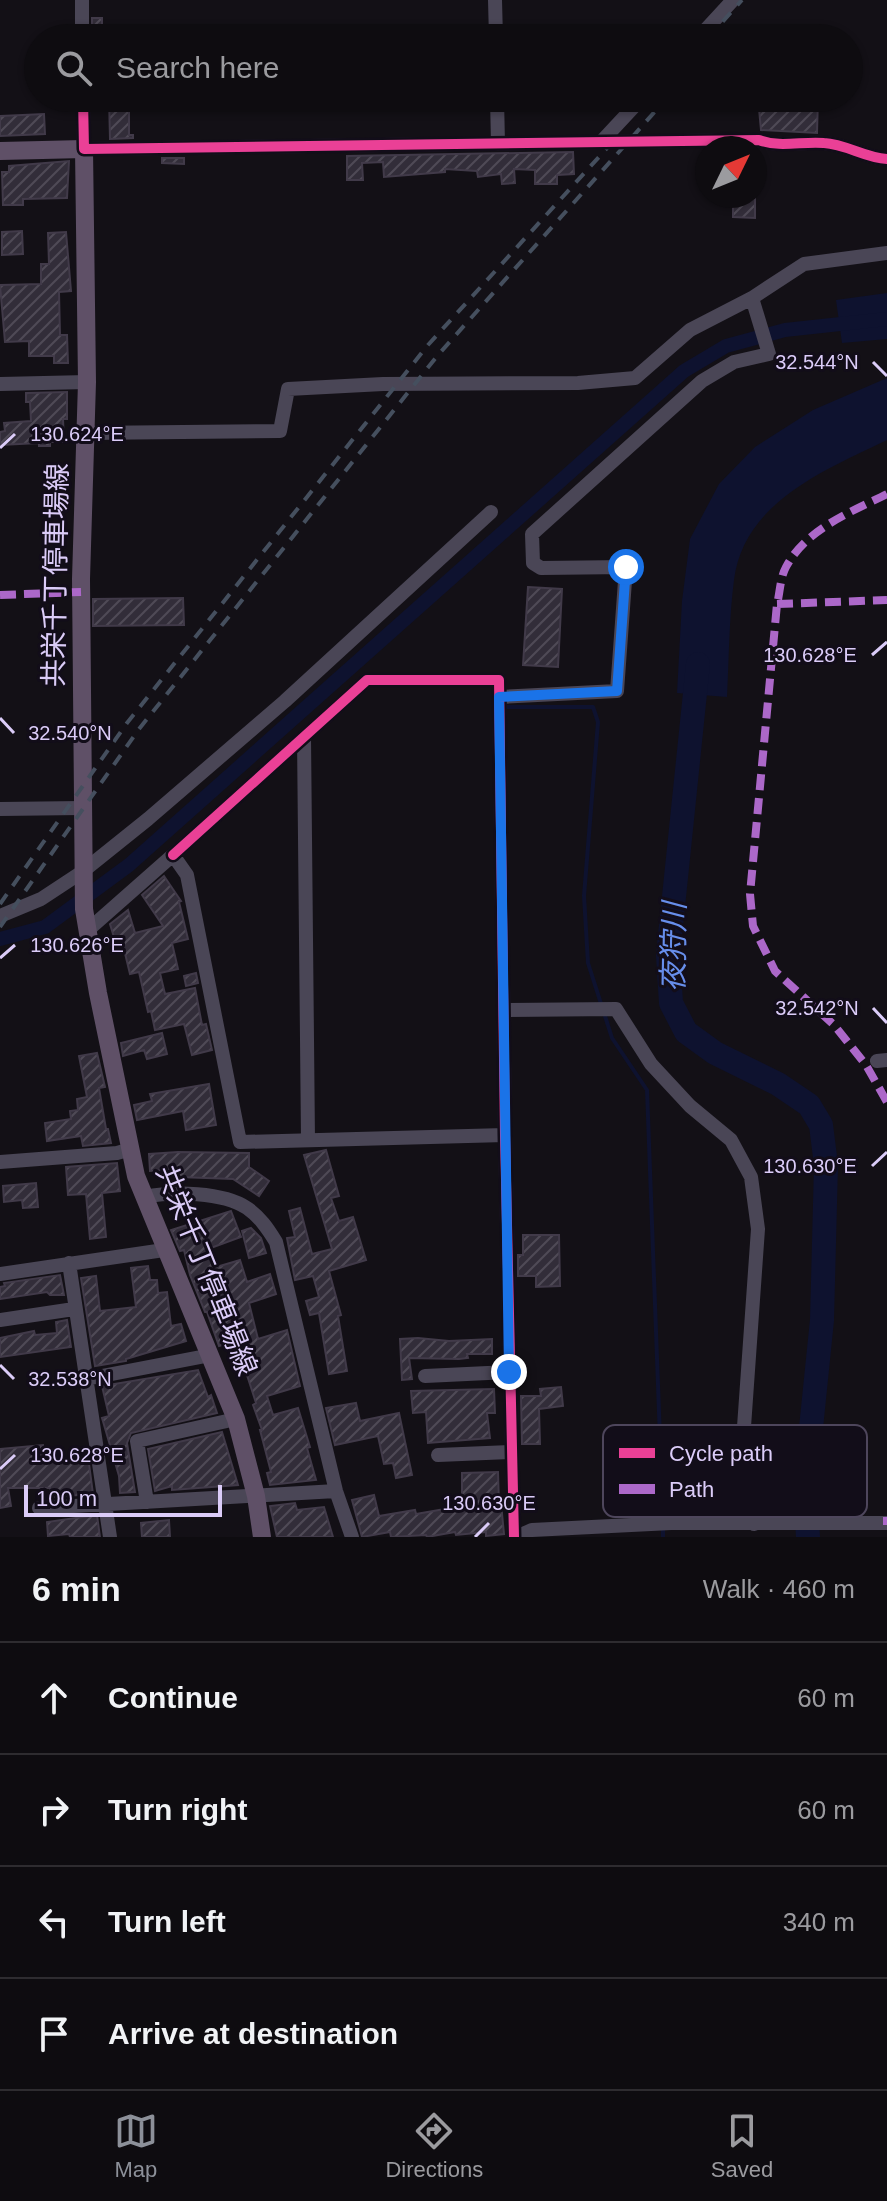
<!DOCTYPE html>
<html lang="en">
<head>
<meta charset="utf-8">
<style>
  :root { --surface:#0e0c10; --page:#171519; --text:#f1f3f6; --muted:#9b9b9f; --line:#2e2c30; --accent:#8c9099 }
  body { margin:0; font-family:Helvetica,"Noto Sans JP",sans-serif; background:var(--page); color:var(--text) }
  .compass { position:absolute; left:695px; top:136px; width:72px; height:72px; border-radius:50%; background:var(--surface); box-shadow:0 2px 6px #0004; rotate:47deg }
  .scale { position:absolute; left:24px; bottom:20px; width:198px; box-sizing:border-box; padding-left:8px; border:4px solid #dbccf8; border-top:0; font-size:22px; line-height:28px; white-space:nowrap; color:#dbccf8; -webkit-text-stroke:6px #120d19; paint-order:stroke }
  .stop { position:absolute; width:24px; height:24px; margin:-18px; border:6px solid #1a73e8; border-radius:50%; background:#fff }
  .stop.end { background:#1a73e8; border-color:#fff; box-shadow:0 2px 8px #0008 }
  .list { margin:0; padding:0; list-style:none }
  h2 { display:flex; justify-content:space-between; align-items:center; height:104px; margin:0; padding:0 32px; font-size:34px }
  h2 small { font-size:26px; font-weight:400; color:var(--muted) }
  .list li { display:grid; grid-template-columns:52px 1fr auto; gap:24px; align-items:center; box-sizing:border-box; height:112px; padding:0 32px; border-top:2px solid var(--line) }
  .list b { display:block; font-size:30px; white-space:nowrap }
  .list em { font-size:26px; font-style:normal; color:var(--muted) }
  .icon { flex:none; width:44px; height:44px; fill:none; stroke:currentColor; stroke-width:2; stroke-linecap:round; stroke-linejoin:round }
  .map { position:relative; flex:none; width:887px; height:1537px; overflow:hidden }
  .search { position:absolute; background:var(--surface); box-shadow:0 2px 6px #0004; left:24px; right:24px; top:24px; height:88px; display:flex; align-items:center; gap:20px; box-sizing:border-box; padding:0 28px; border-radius:44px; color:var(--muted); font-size:30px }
  .sheet { height:552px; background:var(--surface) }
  nav { display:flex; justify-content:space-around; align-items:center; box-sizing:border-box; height:112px; border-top:2px solid var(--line); background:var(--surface); font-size:22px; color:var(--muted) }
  nav a { display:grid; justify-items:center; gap:4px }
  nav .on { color:var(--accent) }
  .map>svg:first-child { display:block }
</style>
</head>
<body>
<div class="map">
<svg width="887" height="1537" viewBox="0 0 887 1537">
  <defs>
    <pattern id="building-hatch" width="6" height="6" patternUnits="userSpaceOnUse" patternTransform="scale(2)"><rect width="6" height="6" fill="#322d39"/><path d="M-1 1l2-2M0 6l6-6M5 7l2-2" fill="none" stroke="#4f4a56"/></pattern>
  </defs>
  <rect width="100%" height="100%" fill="#131016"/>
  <path fill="#0e122f" d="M887 293V339L842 343 836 300Z
    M887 378V440C825 470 744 502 734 580 729 618 729 659 727 697L677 693 682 601 690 539 719 484 755 447 813 410Z"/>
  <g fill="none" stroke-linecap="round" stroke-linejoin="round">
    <path stroke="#0e122f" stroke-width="4" d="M507 707H593L598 722 584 896 588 963 612 1038 647 1090 663 1519
      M663 1527V1537"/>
    <path stroke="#0e122f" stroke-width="14" d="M0 939 45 927 129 865 684 371 726 346 785 330 887 319"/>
    <path stroke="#0e122f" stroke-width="24" d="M698 664 668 955 671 1003 686 1032 715 1053 778 1084 809 1105 821 1125 826 1165 822 1320 805 1487 808 1537"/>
  </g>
  <path fill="url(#building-hatch)" stroke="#413a49" stroke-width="2" d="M92 18H102V35H92Z
    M109 98H129V135H133V138L110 139Z
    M758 98H818L817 133 761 130Z
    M44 114 45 134 0 136V116Z
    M573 152 574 174 557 175V184H535V170L514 169 515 183 502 184 501 174 478 177 477 171 445 169V172L384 177 383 162 362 163 363 180H347V156Z
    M162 158H184V164L162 163Z
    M69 161 67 198 23 199V205H3L2 172H9V166Z
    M733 196H755V218L733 217Z
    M22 231 23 254 2 255V232Z
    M66 232 71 291 59 292 60 335H67L68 363H54V356H29V341L5 342 0 285 41 284V264H49L48 233Z
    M67 392V419H63L64 442H50V446H39V443L0 445V432L5 431 4 423 31 421 30 402H26V393Z
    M528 587 562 589 558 667 523 665Z
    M183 598 184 625 93 626V599Z
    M164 876 181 901 179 902 188 939 172 943 178 969 160 973 165 994 195 988 202 1025 206 1024 212 1050 192 1055 184 1024 155 1030 151 1011 148 1012 139 972 130 974 123 945 117 947 110 924 128 910 135 933 163 926 142 895Z
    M196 973 198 983 186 986 184 976Z
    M162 1033 167 1054 147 1059 144 1050 123 1056 121 1043Z
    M97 1053 105 1087 99 1088 106 1129H108L111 1143 83 1146 81 1136 47 1141 45 1123 71 1119 70 1111 78 1110 77 1099 87 1097 79 1056Z
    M209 1084 216 1125 186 1130 183 1111 137 1120 134 1105 152 1101 150 1094Z
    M326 1150 339 1196 331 1198 339 1221 353 1217 366 1260 329 1271 341 1315 338 1316 347 1371 329 1374 319 1313 310 1315 306 1301 319 1297 313 1276 295 1280 287 1238 295 1237 289 1211 300 1208 312 1254 332 1249 304 1155Z
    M178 1152 249 1153V1167L269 1181 259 1196 233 1179 179 1177 178 1169 150 1171 149 1154Z
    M117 1163 120 1191 102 1193 106 1237 90 1239 86 1194 68 1195 66 1167Z
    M36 1183 38 1207 23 1208 22 1200 4 1202 3 1186Z
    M231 1211 241 1237 208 1249 213 1268 240 1260 247 1282 270 1274 276 1294 249 1303 258 1339 287 1330 300 1386 267 1396 273 1415 298 1408 310 1447 307 1448 316 1480 270 1485 267 1473 271 1472 260 1430H262L253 1405 256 1403 236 1341 219 1346 207 1312H205L190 1275 184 1250 180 1251 171 1230Z
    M251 1228 261 1238 266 1253 249 1258 242 1231Z
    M523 1235H559L560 1286 536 1287V1276H518V1255H523Z
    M148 1266 150 1280H157L158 1293 167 1292 171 1326 181 1324 186 1341 126 1359V1361L95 1366 81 1278 96 1276 100 1311 136 1307 131 1268Z
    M60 1275 64 1295H50L47 1292 0 1299V1287L5 1286 4 1283Z
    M67 1320 71 1347 0 1357V1338L34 1331 35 1335 57 1333 56 1322Z
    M418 1338 449 1341 492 1339V1354H467L468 1358 459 1359 409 1358 412 1379 402 1380 400 1339Z
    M198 1370 208 1397 211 1395 217 1413 131 1433 127 1443 135 1492 120 1493 119 1476 102 1418 109 1416 102 1386Z
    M561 1387 563 1406 539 1409 540 1444H522L521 1396H541L540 1389Z
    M494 1389 495 1413H487L490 1438 428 1443 426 1412 413 1413 411 1391Z
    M356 1403 360 1421 399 1413 412 1475 396 1478 393 1463 384 1464 378 1436 335 1445 326 1408Z
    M222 1432 238 1485 172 1490V1486L155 1491 148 1449Z
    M43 1445 45 1463 88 1456 93 1494 51 1497 50 1488H8L11 1506 0 1508V1449Z
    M498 1472 499 1503H501L504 1534 486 1536V1532L456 1535 455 1532 427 1537 426 1535 391 1537 390 1532 362 1537 352 1500 374 1495 379 1516 415 1510 416 1514 462 1506V1473Z
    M295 1503 297 1510 324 1507 333 1537H277L270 1506Z
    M97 1515 100 1537H70L69 1534 48 1536 47 1522Z
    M169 1520 170 1537H142L141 1523Z"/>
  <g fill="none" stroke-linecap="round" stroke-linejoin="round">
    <path stroke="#4a4656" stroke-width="14" d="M82 0V38
      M495 0 496 38
      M698 38 733 0
      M83 98 84 149 759 140C780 148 802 141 824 143 846 144 865 158 887 159
      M497 98 498 144
      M601 142 642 98
      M0 384 87 382
      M85 433 280 431 288 389 383 384 578 383 635 378 690 330 752 298
      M499 697 617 691 626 567 541 568 533 563 532 534 702 381 734 362 769 354 752 298 804 264 887 253
      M304 737 308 1140
      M0 809 82 808
      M173 855 367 680H499L505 1135 514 1537
      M0 916 41 899 82 872 148 819 285 701 491 512
      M88 930 173 855 187 875 240 1142 505 1135
      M503 1010 616 1009 651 1064 690 1106 731 1140 751 1177 758 1229 742 1455 752 1503 754 1524
      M877 1061 887 1060
      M0 1162 117 1153 131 1149
      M145 1197C173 1191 223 1192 247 1208 260 1217 268 1229 276 1242L336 1491 352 1537
      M69 1263 110 1537
      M0 1274 164 1250
      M0 1320 74 1309
      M425 1376 509 1372
      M86 1379 211 1355
      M438 1455 511 1452
      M147 1502 137 1441 236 1419
      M39 1508 336 1491
      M516 1537 532 1530 671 1523H887"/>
    <path stroke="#5f5067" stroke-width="18" d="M0 151 84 149 87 382 81 579 84 909 98 993 136 1176 236 1419 256 1496 262 1537"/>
    <path stroke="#454f5e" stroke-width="4" stroke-dasharray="12 10" stroke-linecap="butt" d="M708 38 742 0
      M0 904 127 723 428 345 608 147
      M0 927 139 729 438 355 667 98"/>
    <path stroke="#ac68c9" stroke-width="8" stroke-dasharray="16 8" stroke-linecap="butt" d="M887 494C851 512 806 529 786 567 780 578 780 593 777 604L750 894 753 926 775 971 834 1025 866 1065 887 1102
      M0 595 81 592
      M777 604 887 600
      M887 1517V1525"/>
    <g stroke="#120d19" stroke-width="15">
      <path id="cycleway" d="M83 98 84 149 759 140C780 148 802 141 824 143 846 144 865 158 887 159
        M173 855 367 680H499L505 1135 514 1537"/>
    </g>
    <use href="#cycleway" stroke="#ea4096" stroke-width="10"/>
  </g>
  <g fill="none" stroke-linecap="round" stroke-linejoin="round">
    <path stroke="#1a73e8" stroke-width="10" d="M509 1372 499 697 617 691 626 567"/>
  </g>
  <path fill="none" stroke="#dbccf8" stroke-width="3" d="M873 362 887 376M0 448 15 434M872 655 887 642M0 718 14 733M0 958 15 945M873 1008 887 1023M872 1166 887 1152M0 1365 14 1379M0 1469 15 1455M475 1537 489 1523"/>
  <g text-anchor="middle" stroke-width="6" stroke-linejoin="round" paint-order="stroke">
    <g font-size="28" fill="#dbccf8" stroke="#120d19">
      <text transform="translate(55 575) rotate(-89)" y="10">共栄千丁停車場線</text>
      <text transform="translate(207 1270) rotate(68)" y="10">共栄千丁停車場線</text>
    </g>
    <g font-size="30" font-style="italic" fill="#678eeb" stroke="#120d19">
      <text transform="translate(674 947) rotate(-89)" y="10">夜狩川</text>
    </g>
  </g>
  <rect x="603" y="1425" width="264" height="92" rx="12" fill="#120d19" stroke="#4e465c" stroke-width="2"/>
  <rect x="619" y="1448" width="36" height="10" fill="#ea4096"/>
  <rect x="619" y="1484" width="36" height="10" fill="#ac68c9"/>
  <g font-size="22" fill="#dbccf8">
    <text x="669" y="1461">Cycle path</text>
    <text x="669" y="1497">Path</text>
  </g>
  <g font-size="20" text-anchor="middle" fill="#dbccf8" stroke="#120d19" stroke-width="6" stroke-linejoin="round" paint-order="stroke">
    <text x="817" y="369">32.544°N</text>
    <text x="77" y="441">130.624°E</text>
    <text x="810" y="662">130.628°E</text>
    <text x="70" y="740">32.540°N</text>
    <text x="77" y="952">130.626°E</text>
    <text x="817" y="1015">32.542°N</text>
    <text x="810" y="1173">130.630°E</text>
    <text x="70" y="1386">32.538°N</text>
    <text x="77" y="1462">130.628°E</text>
    <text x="489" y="1510">130.630°E</text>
  </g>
</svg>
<svg class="compass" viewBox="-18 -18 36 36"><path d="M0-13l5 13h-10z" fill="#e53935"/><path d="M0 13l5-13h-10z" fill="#9b9b9f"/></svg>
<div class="scale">100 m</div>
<div class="stop" style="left:626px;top:567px"></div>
<div class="stop end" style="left:509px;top:1372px"></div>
<div class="search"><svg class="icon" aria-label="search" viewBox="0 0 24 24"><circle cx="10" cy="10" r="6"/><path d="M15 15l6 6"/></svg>Search here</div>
</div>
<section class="sheet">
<h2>6 min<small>Walk · 460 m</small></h2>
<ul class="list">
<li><svg class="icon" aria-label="ahead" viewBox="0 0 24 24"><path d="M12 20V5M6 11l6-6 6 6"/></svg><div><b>Continue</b></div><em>60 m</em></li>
<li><svg class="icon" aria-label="right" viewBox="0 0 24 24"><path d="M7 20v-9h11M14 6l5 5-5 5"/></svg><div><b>Turn right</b></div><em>60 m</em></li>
<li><svg class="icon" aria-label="left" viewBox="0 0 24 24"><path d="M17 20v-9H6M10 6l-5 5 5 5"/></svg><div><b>Turn left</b></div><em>340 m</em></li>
<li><svg class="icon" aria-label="arrive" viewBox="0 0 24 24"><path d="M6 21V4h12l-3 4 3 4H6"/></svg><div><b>Arrive at destination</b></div></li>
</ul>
</section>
<nav>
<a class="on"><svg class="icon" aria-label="map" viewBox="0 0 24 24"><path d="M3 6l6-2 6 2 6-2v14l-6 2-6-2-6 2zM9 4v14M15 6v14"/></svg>Map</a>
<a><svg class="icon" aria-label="directions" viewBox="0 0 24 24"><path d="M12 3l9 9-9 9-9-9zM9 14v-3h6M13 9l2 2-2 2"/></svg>Directions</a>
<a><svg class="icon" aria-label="saved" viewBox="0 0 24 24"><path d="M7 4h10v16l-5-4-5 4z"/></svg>Saved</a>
</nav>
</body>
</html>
